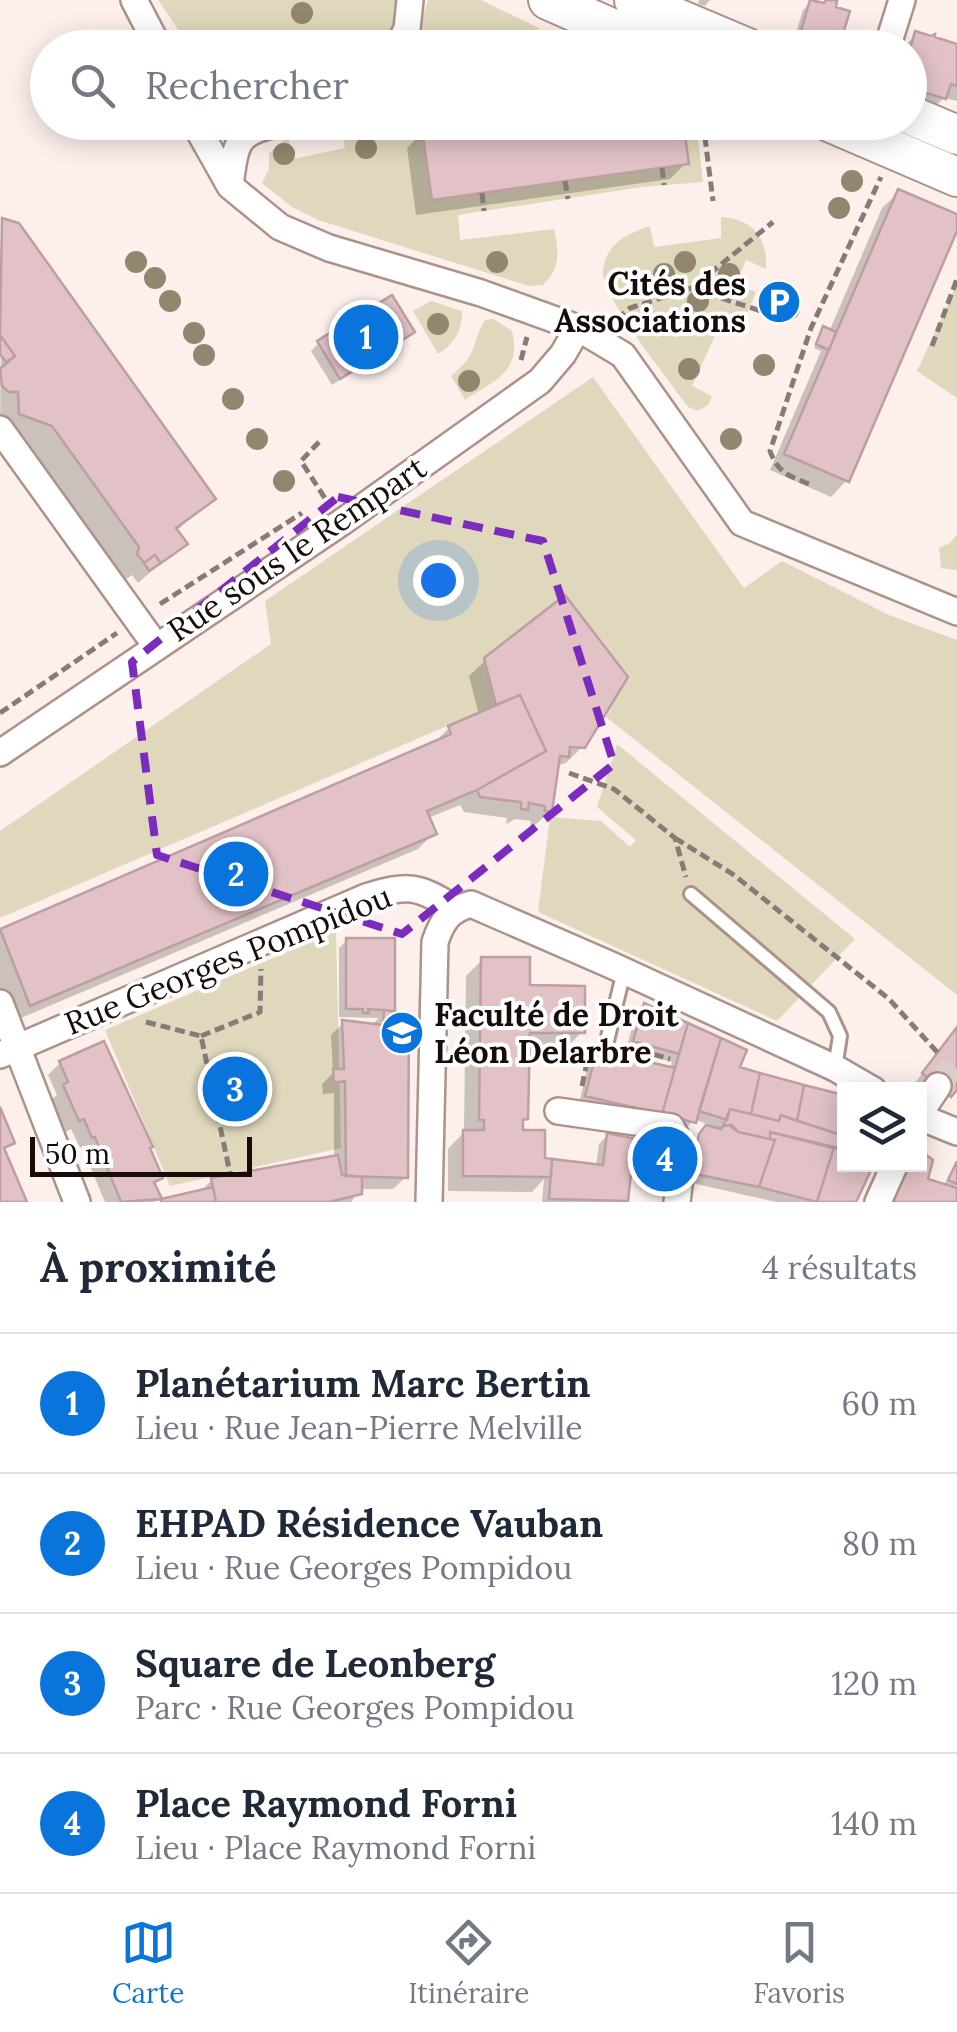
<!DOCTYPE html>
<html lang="fr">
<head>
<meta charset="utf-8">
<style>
  :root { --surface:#fff; --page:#f6f6f7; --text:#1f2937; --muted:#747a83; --line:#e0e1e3; --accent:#0975dc }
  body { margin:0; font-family:Lora,serif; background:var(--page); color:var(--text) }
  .controls { position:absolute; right:30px; bottom:30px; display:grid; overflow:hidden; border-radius:0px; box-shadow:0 5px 25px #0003 }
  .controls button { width:90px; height:90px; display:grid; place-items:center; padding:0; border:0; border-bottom:2px solid var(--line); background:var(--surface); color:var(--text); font:50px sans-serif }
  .scale { position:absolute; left:30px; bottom:25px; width:222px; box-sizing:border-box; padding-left:10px; border:5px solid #160c09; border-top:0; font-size:28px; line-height:35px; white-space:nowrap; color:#160c09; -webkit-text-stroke:8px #fff; paint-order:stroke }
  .you { position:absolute; left:438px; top:580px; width:35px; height:35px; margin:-25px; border:8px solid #fff; border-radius:50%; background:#1a73e8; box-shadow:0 0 0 15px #1a73e833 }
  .badge { display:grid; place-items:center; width:65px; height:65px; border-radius:50%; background:var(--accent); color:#fff; font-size:32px; font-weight:700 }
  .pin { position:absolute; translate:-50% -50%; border:5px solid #fff; box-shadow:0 2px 10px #0006 }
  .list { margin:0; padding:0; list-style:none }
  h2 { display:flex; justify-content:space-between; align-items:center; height:130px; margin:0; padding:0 40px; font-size:42px }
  h2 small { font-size:32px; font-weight:400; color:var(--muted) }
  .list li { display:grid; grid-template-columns:65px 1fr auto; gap:30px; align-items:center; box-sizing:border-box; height:140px; padding:0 40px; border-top:2px solid var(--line) }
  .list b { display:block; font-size:38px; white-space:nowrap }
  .list p { margin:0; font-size:32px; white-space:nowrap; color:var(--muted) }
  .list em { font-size:32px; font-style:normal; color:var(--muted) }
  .icon { flex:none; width:55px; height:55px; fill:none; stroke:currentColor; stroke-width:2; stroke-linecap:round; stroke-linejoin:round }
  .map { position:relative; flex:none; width:957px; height:1202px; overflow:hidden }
  .search { position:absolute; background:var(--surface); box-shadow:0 5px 25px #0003; left:30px; right:30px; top:30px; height:110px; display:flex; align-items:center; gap:25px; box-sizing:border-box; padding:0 35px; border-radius:55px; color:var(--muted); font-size:38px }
  .sheet { height:690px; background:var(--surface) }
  nav { display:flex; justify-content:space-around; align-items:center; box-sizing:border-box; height:140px; border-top:2px solid var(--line); background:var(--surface); font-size:28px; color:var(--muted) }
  nav a { display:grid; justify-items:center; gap:5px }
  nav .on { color:var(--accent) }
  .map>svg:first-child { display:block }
</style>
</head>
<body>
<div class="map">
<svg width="957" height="1202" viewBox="0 0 957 1202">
  <rect width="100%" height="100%" fill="#fdf0ec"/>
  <path fill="#dfd8bc" d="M158 0H399V1L393 33 380 47 198 48 184 38Z
    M428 0H481L539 28 533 47 412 48Z
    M358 122 696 123 703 182 642 187 458 215 460 240 554 229C559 252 561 267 543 285L529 286 318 220 292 207 262 183 269 169V153L288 137 293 159 345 148 341 126Z
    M721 217C753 219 768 238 766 269L746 260 736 284 756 292 744 321 725 314 692 386 712 396 708 405 698 411 688 407C671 383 600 295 603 271 606 243 627 234 650 226L654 247 721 238Z
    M957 284V398L917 371Z
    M431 301 462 311C463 329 454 345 438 354L413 311Z
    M494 319 512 331C522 372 495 380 465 400L451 376C480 352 470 345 485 320Z
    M593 377 744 588 782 561 889 615 957 640V995L606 717 628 677 484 658 496 705 0 918V831L271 644 265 601Z
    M957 534V570L941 568 939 548 950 543Z
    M617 744 855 939 777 1021 538 912 550 817 601 821 630 847 636 840 597 807Z
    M336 931 341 1148 170 1186 105 1030Z"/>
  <path fill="#0003" d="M699 0H710L705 6 698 4Z
    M813 0H819L816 3 822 5 835 48H810L793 42 803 10Z
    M916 34 957 46V101L944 98 931 110 910 103V48H903Z
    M423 132 686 163 670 179 416 215 407 148Z
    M899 192 957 217V224L847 480 831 497 770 470 821 351 814 348 820 333 824 329 829 332 882 208Z
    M2 220 213 499 176 531 184 543 138 583 132 575 121 583 116 577 118 571 30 447 0 437Z
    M412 332 332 385 311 351 319 343Z
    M486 660 583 746 566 763 556 766 550 811 533 827H530L531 821 515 819 506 824 507 818 464 812 460 805 428 818 434 833 418 849 14 1021 0 989V932L432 745 449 728 479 715 469 676Z
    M347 940 393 1010 390 1013 406 1177 393 1189H360L351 1202H160L199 1193 212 1180 334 1158V1093L323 1094 322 1084 333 1073 331 1035 343 1023 372 1024 379 1018 339 1017V948Z
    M482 960 527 988 582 1032 566 1048H527L526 1118 521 1123 520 1132 542 1160 596 1167 599 1144 607 1136 634 1164 629 1169 624 1202H542L544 1179 532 1192 448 1191V1149L464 1132 466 976Z
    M644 1006 744 1051 737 1069 844 1098V1164L854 1202H776L683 1181 692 1145 710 1125 694 1119 686 1129 579 1104 589 1061 597 1053 670 1070 672 1062 626 1049 636 1014Z
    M957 1027V1086L942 1103 915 1083Z
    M60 1063 148 1149 160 1178 153 1185 159 1198 155 1202H105L82 1147 80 1148 71 1129 66 1132 52 1099 57 1095 48 1075Z
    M920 1153 931 1161 925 1181 943 1186 957 1164V1202H886L903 1164H920Z"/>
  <path fill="#e2c2c6" stroke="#bd9ea2" stroke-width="2.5" d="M810 0 824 3 826 0H834L837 1 836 7 850 11 839 47 800 34Z
    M915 31 931 36 935 34V37L957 44V86L951 84 946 99 910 88V50Z
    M475 122H683L689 164 432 200 422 130Z
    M898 189 957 214V231L849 482 784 454Z
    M2 218 19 223 216 499 176 528 188 544 161 563 155 555 144 563 137 554 139 547 52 426 19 414 18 392H9L2 386 0 369 15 356 0 335Z
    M392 295 415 332 340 379 317 341Z
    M823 326 836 332 829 350 816 344Z
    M0 335 15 356 6 362 0 354Z
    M155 555 161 563 149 571 144 563Z
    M565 595 628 677 585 748 570 747 569 757 560 756 552 812 545 811V806L529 803 528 810 521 809V802L480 797 477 790 546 751 520 695 496 705 484 658Z
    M520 695 546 751 477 790 427 811 437 834 30 1006 0 929 451 734 448 726Z
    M346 938H395V1011L368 1009 369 1013H363V1009H346Z
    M481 957H530V985L585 986V1033H530L528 1119 523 1120V1130H545V1158L552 1159 551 1177 463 1176V1130H484V1120H479Z
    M644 1003 688 1023 679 1054 633 1041Z
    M384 1010 409 1014 408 1178 346 1176 345 1081 334 1083 333 1069H344L342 1020 383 1025Z
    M688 1023 721 1038 696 1123 662 1114Z
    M957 1027V1090L951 1097 922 1073Z
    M721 1038 747 1050 740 1067 760 1073 751 1114 730 1109 727 1120 699 1111Z
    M104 1041 153 1147 150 1148 163 1178 154 1182 162 1199 121 1202 95 1137 92 1138 84 1119 79 1121 63 1085 68 1082 59 1061Z
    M597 1050 675 1068 662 1114 585 1096Z
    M760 1073 804 1085 797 1121 781 1115 779 1121 751 1114Z
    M804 1085 844 1095V1136L797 1121Z
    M0 1107 15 1143 4 1148 27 1202H0Z
    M730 1109 779 1121 781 1115 844 1136V1151L770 1132V1139L738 1132 732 1125 723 1126Z
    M706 1125 721 1129 723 1126 729 1125 738 1132 775 1140 759 1187 690 1173 699 1134Z
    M770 1132 834 1147 817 1202 759 1187 775 1140 770 1139Z
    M607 1133 636 1139 634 1153H637L636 1165H632L628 1201 549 1199 552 1159 603 1165Z
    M834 1147 844 1151V1164H874L856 1202H817Z
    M920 1150 933 1160 928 1179 957 1188V1202H891L908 1164H920Z
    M338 1155 342 1175 362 1177V1194L329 1202H216L211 1178Z
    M957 1161V1184L948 1180Z
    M213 1187 216 1202H161V1199Z"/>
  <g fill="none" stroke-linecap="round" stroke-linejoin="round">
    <path stroke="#daceca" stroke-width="25" stroke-dasharray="25 12" stroke-linecap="butt" d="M938 1086 957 1060"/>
    <g stroke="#ae9289" stroke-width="18">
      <path id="service" d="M691 894 829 1012 840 1036 835 1068
        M607 1041 624 971"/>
    </g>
    <g stroke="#ae9289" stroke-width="30">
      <path id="minor" d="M134 0 159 48
        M397 48 407 29 410 0
        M654 48 683 42 695 48
        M887 48 902 0
        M194 122 230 186 280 227 329 248 481 293 578 328 623 355 742 523 957 612
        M230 186C236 138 237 132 285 122
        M0 429 156 646
        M0 753 342 522 540 381 563 354 578 328
        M0 1003 77 1202
        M0 1055 366 897C407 884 418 885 455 909
        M558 1111 671 1127C686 1151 680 1175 677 1202
        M920 1113 938 1086
        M920 1117 957 1132
        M429 1202 435 942C442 921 449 910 471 904L611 965 835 1068 873 1090
        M878 1202 895 1164"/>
    </g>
    <g stroke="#ae9289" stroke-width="42">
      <path id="primary" d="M548 0 657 48
        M634 0 748 48
        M910 115 957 135
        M829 122 957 177"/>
    </g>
    <path stroke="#877b78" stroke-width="5" stroke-dasharray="10 5" stroke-linecap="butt" d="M703 122 713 201
      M662 168 664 185
      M565 181 568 199
      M482 193 484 211
      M693 289 761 311
      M617 319 630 308 692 288 773 222
      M932 346 957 279
      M521 360 527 337
      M319 442 301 461 328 503
      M809 484C789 476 778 473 770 451L811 328 881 177
      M160 604 302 513
      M0 713 117 633
      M569 773 614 789 675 838 686 877
      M675 838 734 875 889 999 938 1053
      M146 1022 201 1036 230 1173
      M201 1036 260 1012 261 969
      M625 1046 670 1059
      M582 1086 589 1053"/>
    <use href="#service" stroke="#fff" stroke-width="12"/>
    <use href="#minor" stroke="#fff" stroke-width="25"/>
    <use href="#primary" stroke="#fff" stroke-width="38"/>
  </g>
  <g fill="#92876e">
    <circle cx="302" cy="13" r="11"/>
    <circle cx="366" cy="148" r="11"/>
    <circle cx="284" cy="154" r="11"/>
    <circle cx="852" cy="181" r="11"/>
    <circle cx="839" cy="208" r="11"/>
    <circle cx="136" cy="262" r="11"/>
    <circle cx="497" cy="262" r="11"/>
    <circle cx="685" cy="262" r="11"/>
    <circle cx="664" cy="274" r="11"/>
    <circle cx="729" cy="274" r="11"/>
    <circle cx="155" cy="278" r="11"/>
    <circle cx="170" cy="301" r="11"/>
    <circle cx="698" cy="301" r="11"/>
    <circle cx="789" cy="309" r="11"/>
    <circle cx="438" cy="324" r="11"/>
    <circle cx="688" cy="324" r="11"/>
    <circle cx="194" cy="333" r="11"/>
    <circle cx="204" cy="355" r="11"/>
    <circle cx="764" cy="365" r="11"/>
    <circle cx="689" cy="369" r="11"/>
    <circle cx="469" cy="381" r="11"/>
    <circle cx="233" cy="399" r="11"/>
    <circle cx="257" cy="439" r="11"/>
    <circle cx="731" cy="439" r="11"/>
    <circle cx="284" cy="481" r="11"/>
  </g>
  <path fill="none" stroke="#7b2cbf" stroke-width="8" stroke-dasharray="20 12" stroke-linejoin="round" d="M338 497 543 541 614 764 402 934 157 855 132 662Z"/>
  <defs>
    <g id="parking-disc" transform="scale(2.25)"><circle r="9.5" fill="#0975dc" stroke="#fff"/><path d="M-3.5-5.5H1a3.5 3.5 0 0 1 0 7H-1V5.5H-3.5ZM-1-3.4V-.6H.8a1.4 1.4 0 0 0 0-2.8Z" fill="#fff"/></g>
    <g id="university-disc" transform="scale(2.25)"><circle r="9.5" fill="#0975dc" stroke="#fff"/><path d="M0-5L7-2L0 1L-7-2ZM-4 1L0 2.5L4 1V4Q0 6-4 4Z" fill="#fff"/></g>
  </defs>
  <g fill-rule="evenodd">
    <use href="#parking-disc" x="779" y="302"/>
    <use href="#university-disc" x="402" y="1033"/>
  </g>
  <g text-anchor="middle" stroke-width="8" stroke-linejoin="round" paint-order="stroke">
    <g font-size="32" font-weight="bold" fill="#160c09" stroke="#fff" text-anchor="end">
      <text x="746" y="295">Cités des<tspan x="746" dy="37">Associations</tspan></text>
      <text x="434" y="1026" text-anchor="start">Faculté de Droit<tspan x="434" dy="37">Léon Delarbre</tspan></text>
    </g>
    <g font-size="32" fill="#160c09" stroke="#fff">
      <text transform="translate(297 549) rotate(-34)" y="11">Rue sous le Rempart</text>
      <text transform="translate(228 960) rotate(-22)" y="11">Rue Georges Pompidou</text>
    </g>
  </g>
</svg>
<div class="controls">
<button><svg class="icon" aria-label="layers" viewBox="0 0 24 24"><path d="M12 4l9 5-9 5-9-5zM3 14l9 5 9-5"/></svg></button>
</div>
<div class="scale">50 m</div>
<div class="you"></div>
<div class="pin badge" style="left:366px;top:337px">1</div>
<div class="pin badge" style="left:236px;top:874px">2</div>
<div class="pin badge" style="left:235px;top:1089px">3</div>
<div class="pin badge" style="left:665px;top:1159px">4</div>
<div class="search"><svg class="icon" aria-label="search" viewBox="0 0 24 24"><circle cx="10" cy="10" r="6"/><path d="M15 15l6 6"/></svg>Rechercher</div>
</div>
<section class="sheet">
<h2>À proximité<small>4 résultats</small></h2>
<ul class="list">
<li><span class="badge">1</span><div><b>Planétarium Marc Bertin</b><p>Lieu · Rue Jean-Pierre Melville</p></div><em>60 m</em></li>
<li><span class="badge">2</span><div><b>EHPAD Résidence Vauban</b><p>Lieu · Rue Georges Pompidou</p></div><em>80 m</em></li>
<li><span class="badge">3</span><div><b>Square de Leonberg</b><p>Parc · Rue Georges Pompidou</p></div><em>120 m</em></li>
<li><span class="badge">4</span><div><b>Place Raymond Forni</b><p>Lieu · Place Raymond Forni</p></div><em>140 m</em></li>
</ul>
</section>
<nav>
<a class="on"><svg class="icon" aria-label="map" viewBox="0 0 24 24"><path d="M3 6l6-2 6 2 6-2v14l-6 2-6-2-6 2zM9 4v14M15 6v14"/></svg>Carte</a>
<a><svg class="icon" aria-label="directions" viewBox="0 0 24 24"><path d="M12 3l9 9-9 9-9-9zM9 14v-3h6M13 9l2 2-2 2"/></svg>Itinéraire</a>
<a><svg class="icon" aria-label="saved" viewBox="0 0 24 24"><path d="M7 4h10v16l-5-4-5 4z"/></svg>Favoris</a>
</nav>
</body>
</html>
